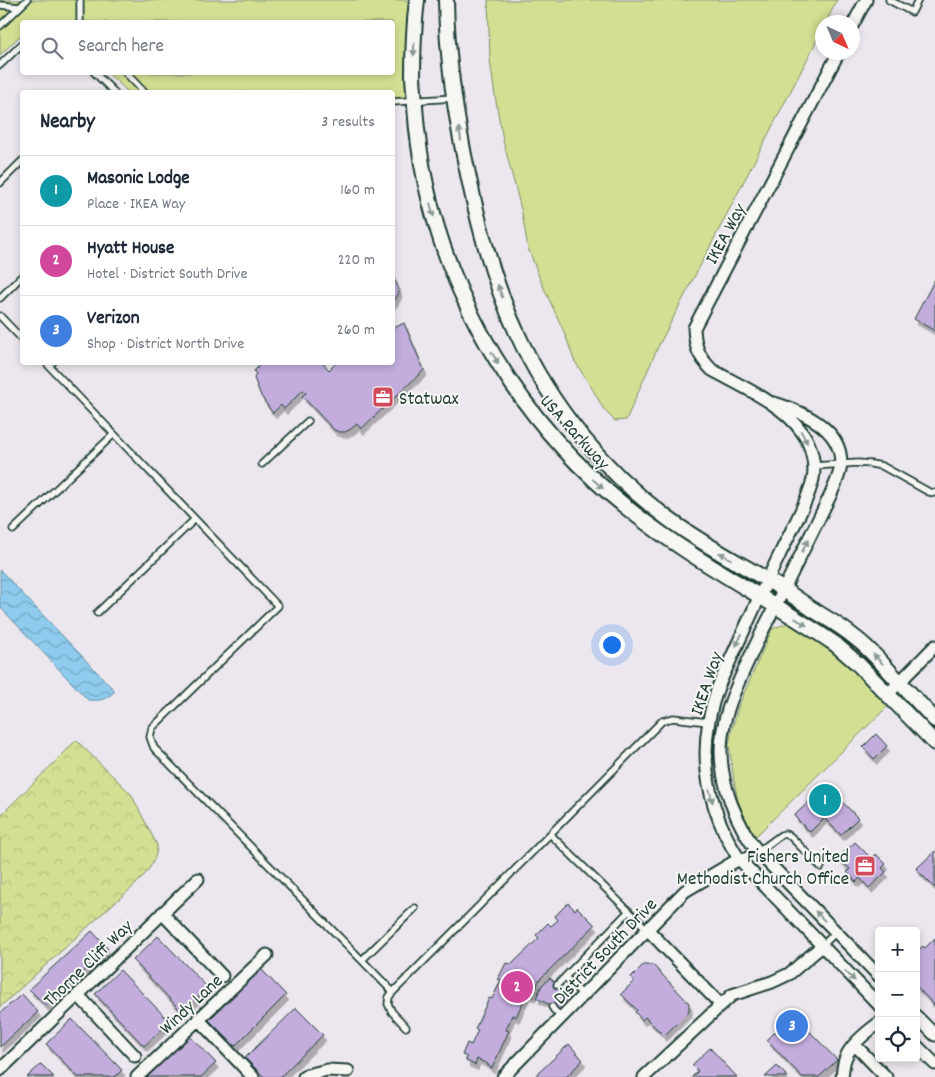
<!DOCTYPE html>
<html lang="en">
<head>
<meta charset="utf-8">
<style>
  :root { --surface:#fff; --page:#f6f6f7; --text:#1f2937; --muted:#747a83; --line:#e0e1e3; --accent:#2563eb }
  body { margin:0; font-family:Dekko,sans-serif; background:var(--page); color:var(--text) }
  .controls { position:absolute; right:15px; bottom:15px; display:grid; overflow:hidden; border-radius:5px; box-shadow:0 2px 8px #0003 }
  .controls button { width:45px; height:45px; display:grid; place-items:center; padding:0; border:0; border-bottom:1px solid var(--line); background:var(--surface); color:var(--text); font:25px sans-serif }
  .compass { position:absolute; left:815px; top:15px; width:45px; height:45px; border-radius:50%; background:var(--surface); box-shadow:0 2px 8px #0003; rotate:136deg }
  .you { position:absolute; left:611px; top:644px; width:18px; height:18px; margin:-12px; border:4px solid #fff; border-radius:50%; background:#1a73e8; box-shadow:0 0 0 8px #1a73e833 }
  .badge { display:grid; place-items:center; width:32px; height:32px; border-radius:50%; background:var(--accent); color:#fff; font-size:16px; font-weight:700 }
  .pin { position:absolute; translate:-50% -50%; border:2px solid #fff; box-shadow:0 1px 5px #0006 }
  .list { margin:0; padding:0; list-style:none }
  h2 { display:flex; justify-content:space-between; align-items:center; height:65px; margin:0; padding:0 20px; font-size:21px }
  h2 small { font-size:16px; font-weight:400; color:var(--muted) }
  .list li { display:grid; grid-template-columns:32px 1fr auto; gap:15px; align-items:center; box-sizing:border-box; height:70px; padding:0 20px; border-top:1px solid var(--line) }
  .list b { display:block; font-size:19px; white-space:nowrap }
  .list p { margin:0; font-size:16px; white-space:nowrap; color:var(--muted) }
  .list em { font-size:16px; font-style:normal; color:var(--muted) }
  .icon { flex:none; width:28px; height:28px; fill:none; stroke:currentColor; stroke-width:2; stroke-linecap:round; stroke-linejoin:round }
  .map { position:relative; flex:none; width:935px; height:1077px; overflow:hidden }
  .search { position:absolute; background:var(--surface); box-shadow:0 2px 8px #0003; left:20px; top:20px; width:375px; height:55px; display:flex; align-items:center; gap:12px; box-sizing:border-box; padding:0 18px; border-radius:5px; color:var(--muted); font-size:19px }
  .panel { position:absolute; background:var(--surface); box-shadow:0 2px 8px #0003; left:20px; top:90px; width:375px; height:275px; border-radius:5px }
  .map>svg:first-child { display:block }
</style>
</head>
<body>
<div class="map">
<svg width="935" height="1077" viewBox="0 0 935 1077">
  <defs>
    <pattern id="forest-crowns" width="20" height="18" patternUnits="userSpaceOnUse" patternTransform="scale(1.25)"><rect width="20" height="18" fill="#d3e093"/><path d="M2 6a3 3 0 1 1 6 0M12 15a3 3 0 1 1 6 0" fill="none" stroke="#b5c17f"/></pattern>
    <pattern id="water-waves" width="16" height="10" patternUnits="userSpaceOnUse" patternTransform="scale(1.25)"><rect width="16" height="10" fill="#8ecbee"/><path d="M0 5q4-4 8 0t8 0" fill="none" stroke="#73a6c2"/></pattern>
    <filter id="shadow"><feDropShadow dx="3" dy="5.5" stdDeviation="0" flood-color="#0004"/></filter>
  </defs>
  <rect width="100%" height="100%" fill="#ece7ee"/>
  <filter id="ink" filterUnits="userSpaceOnUse"><feTurbulence type="fractalNoise" baseFrequency=".02" numOctaves="2"/><feDisplacementMap in="SourceGraphic" scale="10" xChannelSelector="R" yChannelSelector="G"/><feConvolveMatrix kernelMatrix="1 2 1 2 8 2 1 2 1" color-interpolation-filters="sRGB"/></filter>
  <g filter="url(#ink)">
    <path fill="#d3e093" stroke="#798e64" d="M0 0H410L407 40 408 102 393 103 392 92H128L108 73 392 72V22H22V34L0 55Z
      M488 0H837L826 22H822V29L813 48 658 347 626 420 615 421 604 410 593 390 574 360 565 334 542 284 528 248 522 213 503 140 495 96 490 60Z
      M790 622 837 652 889 705 755 837 745 817 738 801 734 781 729 745 731 733 738 707 772 629Z"/>
    <path fill="url(#forest-crowns)" stroke="#798e64" d="M76 740 131 794 157 845C158 868 130 890 114 903L0 1007V816L63 754Z"/>
    <path fill="url(#water-waves)" stroke="#6292a4" d="M0 570 115 691C106 700 100 701 88 700L0 607Z"/>
    <path fill="#c2addd" stroke="#1f3d34" filter="url(#shadow)" d="M392 276 397 284 399 292 395 300 392 303Z
      M935 279V331L914 319Z
      M392 323 396 327 404 323 424 370 361 429 357 424 351 429 345 432H340L334 430 302 396 306 393 303 390 284 409 281 405 273 413 269 408 261 396 254 378 256 374 254 371 263 362H322L329 370 337 362H392Z
      M876 734 887 746 874 759 863 747Z
      M826 785 858 818 841 835 824 818 810 832 794 816Z
      M855 842 872 859 876 854 886 864 882 868 886 872 869 888 860 878 856 882 847 872 850 869 838 858Z
      M935 851V888L916 869Z
      M568 903 575 910 577 907 595 925 539 980 533 996 527 993 516 1017 512 1015 506 1030 509 1031 492 1068 488 1066V1064L477 1059 475 1065 466 1061 467 1057 462 1055 467 1043 471 1045 478 1030 475 1029 489 998 492 999 501 980 498 979 506 963 512 964 539 938 536 935 548 923 551 926 558 920 555 916Z
      M92 931 108 949 46 1006 29 989Z
      M158 936 208 988 182 1012 133 960Z
      M935 938V1006L916 986V952L923 946 925 948Z
      M643 965H653L689 1003V1011L664 1036 645 1017 642 1020 635 1012 637 1010 621 994 634 981 631 977Z
      M261 969 286 995 235 1046 209 1020Z
      M120 970 170 1022 144 1046 95 994Z
      M550 978 571 997 560 1010 536 998 542 985Z
      M22 994 38 1012 0 1047V1013Z
      M296 1008 323 1035 280 1077H264L245 1058Z
      M793 1014 837 1060 819 1077H802L767 1040Z
      M72 1019 122 1070 115 1077H78L46 1044Z
      M189 1035 216 1063 201 1077H146Z
      M569 1044 583 1060 567 1076 568 1077H534Z
      M710 1048 737 1077H692L698 1071 692 1065Z
      M41 1064 54 1077H27Z
      M777 1066 788 1077H765Z"/>
    <g fill="none" stroke-linecap="round" stroke-linejoin="round">
      <g stroke="#1f3d34" stroke-width="9">
        <path id="service" d="M80 0V22
          M889 0 912 12 918 0
          M0 5 19 7
          M0 26 27 0
          M0 65 22 44
          M94 72 114 92
          M125 72 144 92
          M392 102 454 98
          M0 183 22 161
          M0 298 22 276
          M0 316 22 339
          M46 362 49 366 53 362
          M49 366 278 606 152 728 150 737 154 748 393 992 471 914 662 721 673 718 708 722
          M262 464 308 421
          M814 466 858 463 871 464 882 466 929 492 935 493
          M13 530 114 434
          M97 613 195 519
          M550 834 648 930
          M739 859 766 846 781 835 785 834 790 836 821 867
          M822 946 836 932
          M362 960 415 908
          M557 985 565 977
          M393 992 389 997 388 1004 392 1012 406 1027
          M584 996 565 977 629 911
          M552 1007 554 1010 562 1018"/>
      </g>
      <g stroke="#1f3d34" stroke-width="15">
        <path id="minor" d="M852 26 866 0
          M839 52 694 328C695 347 698 356 712 370 741 386 783 404 802 432 811 444 816 464 813 479 807 504 790 532 779 556 758 599 738 643 718 687 696 748 705 805 739 859L879 1005
          M774 403C804 412 847 431 840 470 838 479 834 487 830 496 812 532 794 569 776 605 764 627 754 648 744 670 732 696 721 722 721 751 721 768 725 786 731 803 738 821 746 838 759 853L879 976
          M888 694 935 646
          M162 913 222 976
          M648 930 721 1005
          M78 995 135 1056
          M916 1016 935 1035
          M198 1019 253 1077
          M855 1045 886 1077
          M916 1045 935 1064
          M0 1070 198 879
          M137 1077 267 955
          M304 1077 307 1075 327 1070 348 1071
          M503 1077 685 891 739 859
          M644 1077 721 1005 732 995 772 982 789 974 822 946
          M842 1077C843 1071 843 1063 846 1057 851 1044 868 1031 879 1023"/>
      </g>
      <g stroke="#1f3d34" stroke-width="18">
        <path id="tertiary" d="M417 0C414 25 413 50 413 74 413 85 415 96 415 107 426 265 506 413 631 511 695 562 768 598 835 644L857 663 935 743
          M446 0C447 60 456 120 469 179 480 231 494 284 517 333 550 406 603 470 667 518 703 545 743 565 781 588 792 595 802 602 812 609 826 618 841 626 854 637 868 647 879 660 891 673 905 688 920 704 935 720"/>
      </g>
      <use href="#service" stroke="#f6f6f2" stroke-width="5.5"/>
      <use href="#minor" stroke="#f6f6f2" stroke-width="11"/>
      <use href="#tertiary" stroke="#f6f6f2" stroke-width="14"/>
    </g>
    <defs><path id="oneway-solid" d="M-6-.8H1V-3.2L6.5 0L1 3.2V.8H-6Z" transform="scale(1.25)"/></defs>
    <g fill="#8a9a93">
      <use href="#oneway-solid" transform="translate(414 49) rotate(92)"/>
      <use href="#oneway-solid" transform="translate(460 134) rotate(-99)"/>
      <use href="#oneway-solid" transform="translate(432 210) rotate(75)"/>
      <use href="#oneway-solid" transform="translate(500 291) rotate(-110)"/>
      <use href="#oneway-solid" transform="translate(495 358) rotate(59)"/>
      <use href="#oneway-solid" transform="translate(804 437) rotate(62)"/>
      <use href="#oneway-solid" transform="translate(598 484) rotate(42)"/>
      <use href="#oneway-solid" transform="translate(805 546) rotate(-64)"/>
      <use href="#oneway-solid" transform="translate(725 556) rotate(-150)"/>
      <use href="#oneway-solid" transform="translate(801 622) rotate(31)"/>
      <use href="#oneway-solid" transform="translate(739 640) rotate(115)"/>
      <use href="#oneway-solid" transform="translate(878 659) rotate(-134)"/>
      <use href="#oneway-solid" transform="translate(711 796) rotate(76)"/>
      <use href="#oneway-solid" transform="translate(820 916) rotate(-134)"/>
      <use href="#oneway-solid" transform="translate(850 976) rotate(46)"/>
    </g>
  </g>
  <defs>
    <g id="office-square" transform="scale(1.125)"><rect x="-9" y="-9" width="18" height="18" rx="4" fill="#d1495b" stroke="#f6f6f2"/><path d="M-6-3h4V-5.5h4V-3h4V5H-6ZM-1-4.5V-3h2v-1.5ZM-6 0V1H6V0Z" fill="#fff"/></g>
  </defs>
  <g fill-rule="evenodd">
    <use href="#office-square" x="383" y="397"/>
    <use href="#office-square" x="865" y="866"/>
  </g>
  <g text-anchor="middle" stroke-width="4" stroke-linejoin="round" paint-order="stroke">
    <g font-size="19" fill="#1f3d34" stroke="#f6f6f2">
      <text transform="translate(724 233) rotate(-62)" y="7">IKEA Way</text>
      <text transform="translate(576 431) rotate(48)" y="7">USA Parkway</text>
      <text transform="translate(705 683) rotate(-71)" y="7">IKEA Way</text>
      <text transform="translate(604 950) rotate(-46)" y="7">District South Drive</text>
      <text transform="translate(87 962) rotate(-44)" y="7">Thorne Cliff Way</text>
      <text transform="translate(190 1003) rotate(-43)" y="7">Windy Lane</text>
    </g>
    <g font-size="19" fill="#1f3d34" stroke="#f6f6f2" text-anchor="start">
      <text x="399" y="404">Statwax</text>
      <text x="849" y="862" text-anchor="end">Fishers United<tspan x="849" dy="22">Methodist Church Office</tspan></text>
    </g>
  </g>
</svg>
<div class="controls">
<button>+</button>
<button>−</button>
<button><svg class="icon" aria-label="locate" viewBox="0 0 24 24"><circle cx="12" cy="12" r="6"/><path d="M12 2v4M12 18v4M2 12h4M18 12h4"/></svg></button>
</div>
<svg class="compass" viewBox="-18 -18 36 36"><path d="M0-13l5 13h-10z" fill="#e53935"/><path d="M0 13l5-13h-10z" fill="#747a83"/></svg>
<div class="you"></div>
<div class="pin badge" style="left:825px;top:800px;background:#0f9aa8">1</div>
<div class="pin badge" style="left:517px;top:987px;background:#d1479c">2</div>
<div class="pin badge" style="left:792px;top:1026px;background:#3f7fe0">3</div>
<div class="search"><svg class="icon" aria-label="search" viewBox="0 0 24 24"><circle cx="10" cy="10" r="6"/><path d="M15 15l6 6"/></svg>Search here</div>
<section class="panel">
<h2>Nearby<small>3 results</small></h2>
<ul class="list">
<li><span class="badge" style="background:#0f9aa8">1</span><div><b>Masonic Lodge</b><p>Place · IKEA Way</p></div><em>160 m</em></li>
<li><span class="badge" style="background:#d1479c">2</span><div><b>Hyatt House</b><p>Hotel · District South Drive</p></div><em>220 m</em></li>
<li><span class="badge" style="background:#3f7fe0">3</span><div><b>Verizon</b><p>Shop · District North Drive</p></div><em>260 m</em></li>
</ul>
</section>
</div>
</body>
</html>
